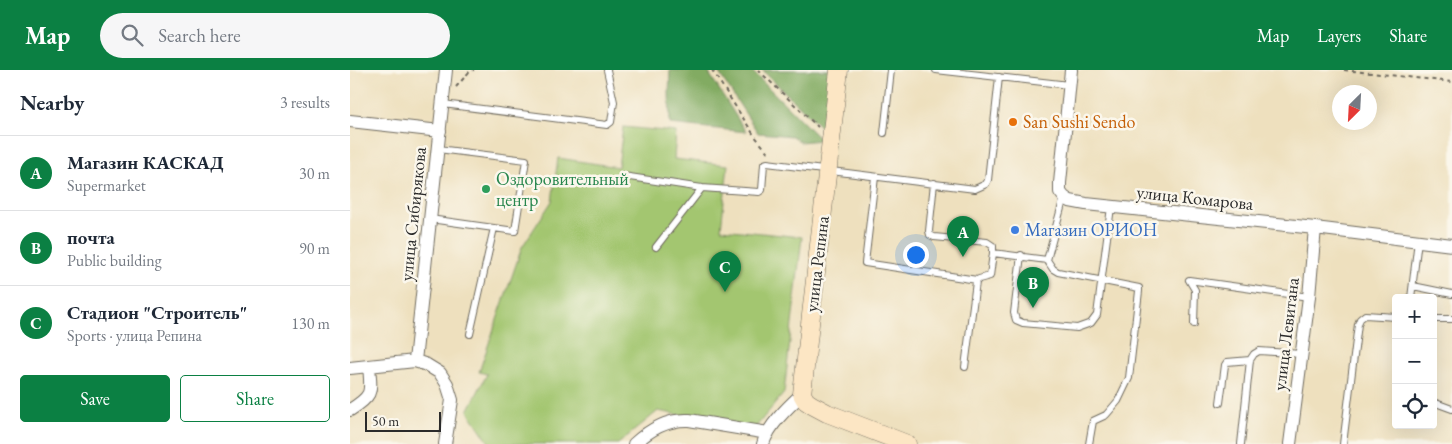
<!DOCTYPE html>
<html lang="en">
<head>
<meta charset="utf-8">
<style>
  :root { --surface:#fff; --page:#f6f6f7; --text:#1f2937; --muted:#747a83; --line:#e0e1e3; --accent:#0b8043 }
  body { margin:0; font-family:"EB Garamond",serif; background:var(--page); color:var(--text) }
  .controls { position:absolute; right:15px; bottom:15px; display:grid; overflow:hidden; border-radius:5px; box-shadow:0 5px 20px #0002 }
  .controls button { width:45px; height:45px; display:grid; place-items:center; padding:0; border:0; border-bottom:1px solid var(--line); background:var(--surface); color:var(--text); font:25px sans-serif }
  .compass { position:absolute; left:982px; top:15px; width:45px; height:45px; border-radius:50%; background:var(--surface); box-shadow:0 5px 20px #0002; rotate:204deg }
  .scale { position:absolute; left:15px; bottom:12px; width:76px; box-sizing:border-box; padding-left:5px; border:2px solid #2b2b2b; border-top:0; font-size:14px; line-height:18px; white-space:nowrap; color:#2b2b2b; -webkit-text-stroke:4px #fbf7ec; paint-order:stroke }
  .you { position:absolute; left:565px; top:184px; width:18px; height:18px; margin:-12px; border:4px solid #fff; border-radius:50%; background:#1a73e8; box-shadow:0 0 0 8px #1a73e833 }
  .badge { display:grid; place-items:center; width:32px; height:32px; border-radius:50%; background:var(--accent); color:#fff; font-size:16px; font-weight:700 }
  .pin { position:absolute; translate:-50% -41px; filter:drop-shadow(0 1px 2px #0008) }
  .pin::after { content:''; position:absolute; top:26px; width:18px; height:15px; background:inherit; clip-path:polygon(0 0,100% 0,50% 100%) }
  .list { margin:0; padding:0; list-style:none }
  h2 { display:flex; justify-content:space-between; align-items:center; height:65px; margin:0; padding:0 20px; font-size:21px }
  h2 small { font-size:16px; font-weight:400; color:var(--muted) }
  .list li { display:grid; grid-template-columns:32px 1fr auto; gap:15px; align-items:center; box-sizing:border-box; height:75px; padding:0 20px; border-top:1px solid var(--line) }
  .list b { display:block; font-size:19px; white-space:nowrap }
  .list p { margin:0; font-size:16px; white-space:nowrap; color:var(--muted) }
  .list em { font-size:16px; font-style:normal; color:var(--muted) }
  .actions { display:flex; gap:10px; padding:15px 20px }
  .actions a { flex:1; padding:11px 0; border:1px solid var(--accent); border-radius:5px; text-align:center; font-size:18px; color:var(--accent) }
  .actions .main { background:var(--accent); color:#fff }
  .icon { flex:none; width:28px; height:28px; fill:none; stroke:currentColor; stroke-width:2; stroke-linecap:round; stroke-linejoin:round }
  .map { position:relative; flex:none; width:1102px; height:374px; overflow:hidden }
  header { display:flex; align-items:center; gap:30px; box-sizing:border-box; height:70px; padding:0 25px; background:var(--accent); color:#fff }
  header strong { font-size:24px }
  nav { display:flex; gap:28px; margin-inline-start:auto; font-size:18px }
  .search { width:350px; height:45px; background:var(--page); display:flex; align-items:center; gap:12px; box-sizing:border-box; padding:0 18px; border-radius:28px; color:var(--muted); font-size:19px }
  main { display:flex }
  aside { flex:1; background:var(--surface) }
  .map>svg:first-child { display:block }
</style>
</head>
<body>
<header>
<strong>Map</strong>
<div class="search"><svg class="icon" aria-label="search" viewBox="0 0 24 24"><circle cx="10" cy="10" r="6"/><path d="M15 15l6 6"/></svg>Search here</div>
<nav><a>Map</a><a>Layers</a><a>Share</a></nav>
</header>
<main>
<aside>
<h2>Nearby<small>3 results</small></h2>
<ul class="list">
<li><span class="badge">A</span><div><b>Магазин КАСКАД</b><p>Supermarket</p></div><em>30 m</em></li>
<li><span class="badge">B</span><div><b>почта</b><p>Public building</p></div><em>90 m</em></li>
<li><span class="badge">C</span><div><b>Стадион &quot;Строитель&quot;</b><p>Sports · улица Репина</p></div><em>130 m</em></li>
</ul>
<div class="actions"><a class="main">Save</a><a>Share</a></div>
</aside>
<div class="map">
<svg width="1102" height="374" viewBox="0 0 1102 374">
  <rect width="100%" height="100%" fill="#fbf7ec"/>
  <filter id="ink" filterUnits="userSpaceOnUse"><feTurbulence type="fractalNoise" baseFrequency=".02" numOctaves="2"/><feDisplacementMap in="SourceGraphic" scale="10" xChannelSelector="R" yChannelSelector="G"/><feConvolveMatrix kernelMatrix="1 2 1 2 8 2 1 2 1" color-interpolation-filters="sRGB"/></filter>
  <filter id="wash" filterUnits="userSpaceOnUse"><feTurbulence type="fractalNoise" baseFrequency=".0096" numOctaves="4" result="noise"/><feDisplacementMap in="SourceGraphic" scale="20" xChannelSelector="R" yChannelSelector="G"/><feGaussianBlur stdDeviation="1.12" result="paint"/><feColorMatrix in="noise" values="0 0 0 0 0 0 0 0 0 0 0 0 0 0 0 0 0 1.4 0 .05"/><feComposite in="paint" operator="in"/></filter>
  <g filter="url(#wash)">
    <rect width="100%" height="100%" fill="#eee0be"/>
    <path fill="#a3c670" stroke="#67784e" d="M273 57 326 62 324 89 378 95 371 159 452 167 434 323 404 359 308 341 268 374H140L118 341 137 304 129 302 172 177 202 131 208 88 268 97Z"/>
    <path fill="#82ab62" stroke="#566b46" d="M320 0H357L396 62 320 54 319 23Z
      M367 0H401L471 70 450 72 442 66 408 63Z
      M412 0H483L475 61Z"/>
  </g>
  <g filter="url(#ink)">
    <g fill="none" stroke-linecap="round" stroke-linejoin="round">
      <g stroke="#6f6a5e" stroke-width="8">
        <path id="lane" d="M586 0 719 15
          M93 34 257 55 261 52 264 32 257 0
          M534 63 541 0
          M273 106 352 118 409 122 412 120 414 94 417 93 625 119 636 114 638 110 649 7
          M525 107 515 193 627 210
          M584 113 579 161 580 165 584 167 637 172 643 176V183
          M80 149 165 161 176 90 88 79
          M306 177 352 118
          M671 185 664 243 666 250 673 253 727 258 741 253 747 245 761 137
          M697 190 714 127
          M1063 216 1102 224
          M1061 228 1068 170
          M1083 249H1102
          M844 254 845 220 839 210 959 227
          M120 264 144 158
          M615 297 626 212 629 209 640 206 643 183 697 190 703 199 708 202 789 218V221L779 308 768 331 756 345 743 351 739 374
          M1083 332 1102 339
          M870 333 875 295 877 292 900 290 904 284 909 281 951 284
          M891 374 900 290
          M993 374 1008 254 1010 249 1015 245 1046 247"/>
      </g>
      <g stroke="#6f6a5e" stroke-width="14">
        <path id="street" d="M721 0 710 113V122L714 127 720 131 736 134 965 158 1102 175
          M0 51 90 61
          M65 291 96 0
          M0 298 65 291 77 295 90 303 97 314 102 330 95 374
          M0 340C24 325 21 322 19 296
          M284 374C299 360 318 349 339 350L418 363
          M413 374C418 356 438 337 452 324
          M940 374 959 227 965 158"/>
      </g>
      <g stroke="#6f6a5e" stroke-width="19">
        <path id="secondary" d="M489 0 452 324 456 331 462 335 477 343 557 374"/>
      </g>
      <path stroke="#6f6a5e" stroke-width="2" stroke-dasharray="4 4" stroke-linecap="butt" d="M362 0 404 65 420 85
        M408 0 468 57
        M994 0 1102 12
        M106 17 120 1 124 0"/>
      <use href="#lane" stroke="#fff" stroke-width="6"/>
      <use href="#street" stroke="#fff" stroke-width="12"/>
      <use href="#secondary" stroke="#fce6c4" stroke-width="18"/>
    </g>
  </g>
  <circle fill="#e8710a" stroke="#fbf7ec" stroke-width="2" cx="663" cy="52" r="5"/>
  <circle fill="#2e9e5b" stroke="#fbf7ec" stroke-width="2" cx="136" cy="119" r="5"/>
  <circle fill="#3f7fe0" stroke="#fbf7ec" stroke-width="2" cx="665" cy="160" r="5"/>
  <g text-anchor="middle" stroke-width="5" stroke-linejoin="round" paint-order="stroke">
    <g font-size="18" fill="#c56008" stroke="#fbf7ec" text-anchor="start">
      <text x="673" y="58">San Sushi Sendo</text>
    </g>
    <g font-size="18" fill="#27864d" stroke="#fbf7ec" text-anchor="start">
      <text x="146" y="115">Оздоровительный<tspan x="146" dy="21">центр</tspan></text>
    </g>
    <g font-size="18" fill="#2b2b2b" stroke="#fbf7ec">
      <text transform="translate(845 128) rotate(6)" y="6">улица Комарова</text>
      <text transform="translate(63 144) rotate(-84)" y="6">улица Сибирякова</text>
      <text transform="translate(467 194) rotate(-83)" y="6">улица Репина</text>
      <text transform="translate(936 264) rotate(-83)" y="6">улица Левитана</text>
    </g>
    <g font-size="18" fill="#366cbe" stroke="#fbf7ec" text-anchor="start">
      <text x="675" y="166">Магазин ОРИОН</text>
    </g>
  </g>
</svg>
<div class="controls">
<button>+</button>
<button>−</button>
<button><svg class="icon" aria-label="locate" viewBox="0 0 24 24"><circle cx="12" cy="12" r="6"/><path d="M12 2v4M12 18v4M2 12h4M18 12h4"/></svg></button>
</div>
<svg class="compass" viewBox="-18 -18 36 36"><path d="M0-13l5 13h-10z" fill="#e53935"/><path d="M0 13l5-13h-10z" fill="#747a83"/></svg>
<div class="scale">50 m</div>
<div class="you"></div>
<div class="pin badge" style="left:613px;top:187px">A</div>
<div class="pin badge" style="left:683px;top:238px">B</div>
<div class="pin badge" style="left:375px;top:222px">C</div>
</div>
</main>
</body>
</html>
